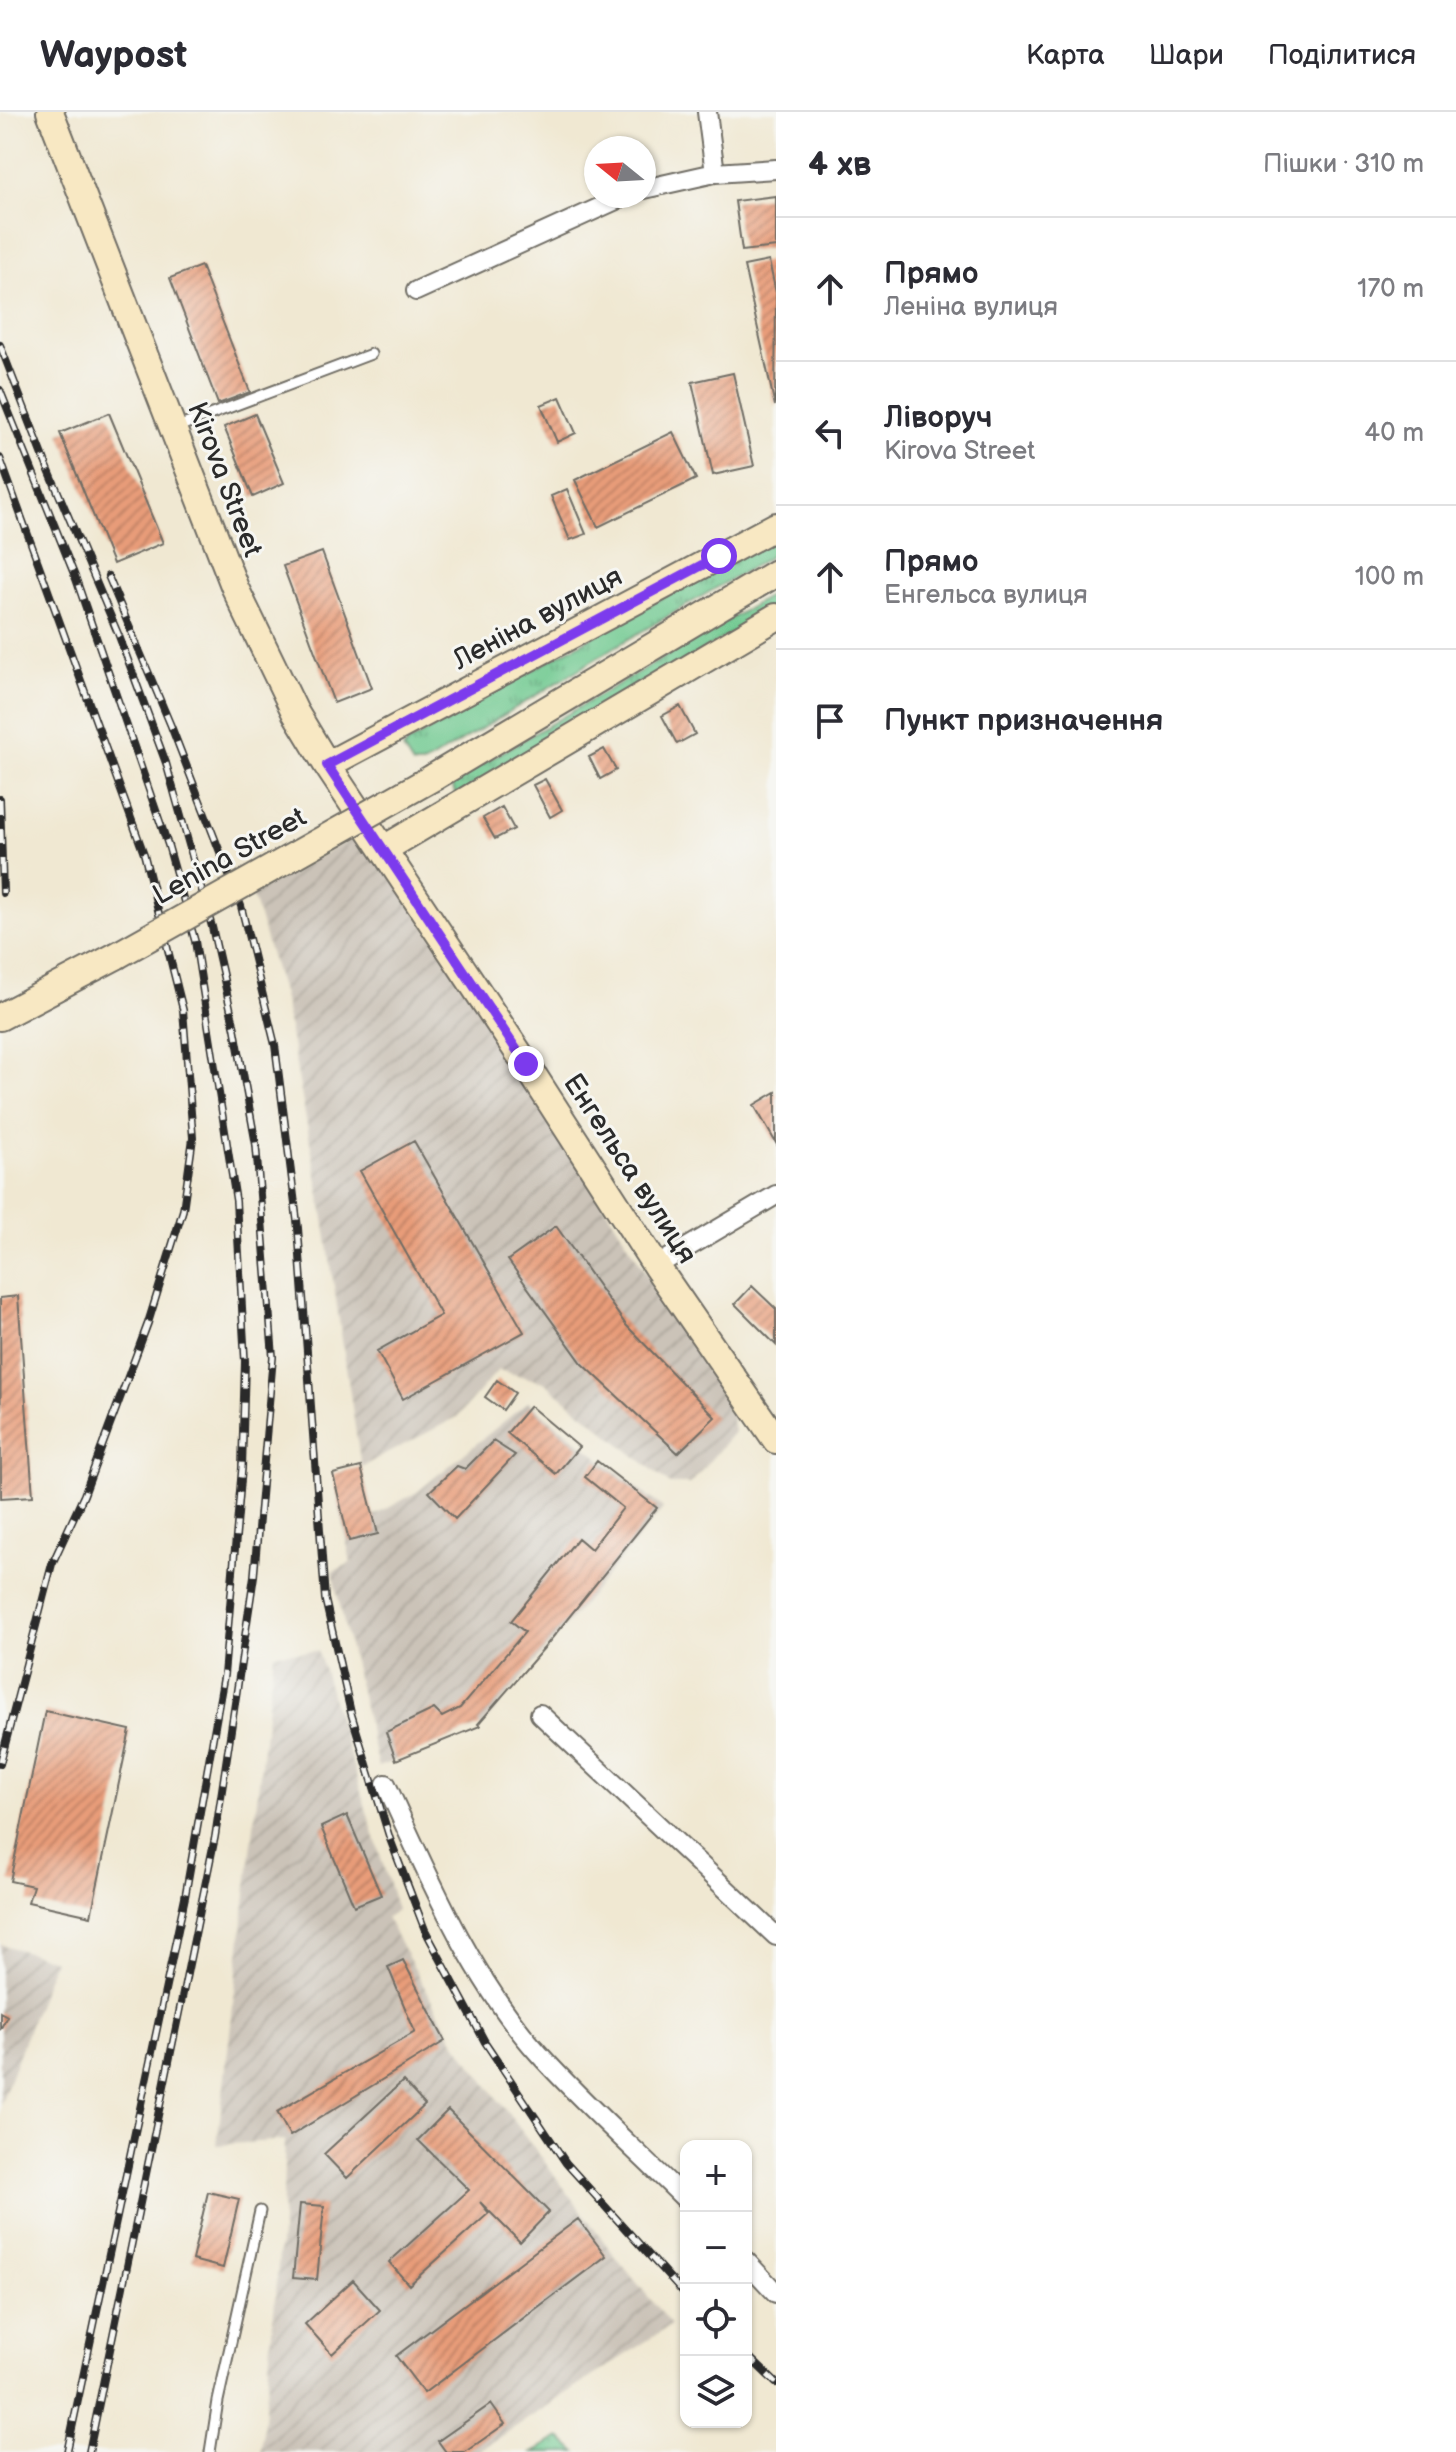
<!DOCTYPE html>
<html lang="uk">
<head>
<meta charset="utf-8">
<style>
  :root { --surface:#fff; --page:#f7f7f7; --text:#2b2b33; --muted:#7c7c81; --line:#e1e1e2 }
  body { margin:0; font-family:"Balsamiq Sans",sans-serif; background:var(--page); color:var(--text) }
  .controls { position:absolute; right:24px; bottom:24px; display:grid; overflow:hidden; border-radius:16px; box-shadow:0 2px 6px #0004 }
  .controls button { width:72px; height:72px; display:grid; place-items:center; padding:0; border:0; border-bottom:2px solid var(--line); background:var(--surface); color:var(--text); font:40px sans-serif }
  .compass { position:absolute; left:584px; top:24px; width:72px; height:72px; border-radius:50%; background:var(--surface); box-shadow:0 2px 6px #0004; rotate:288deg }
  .stop { position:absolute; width:24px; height:24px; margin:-18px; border:6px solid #7c3aed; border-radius:50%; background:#fff }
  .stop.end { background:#7c3aed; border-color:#fff; box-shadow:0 2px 8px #0008 }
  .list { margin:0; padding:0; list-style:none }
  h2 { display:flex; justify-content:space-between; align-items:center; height:104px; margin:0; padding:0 32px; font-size:34px }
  h2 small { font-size:26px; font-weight:400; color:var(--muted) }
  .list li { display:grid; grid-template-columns:52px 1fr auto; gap:24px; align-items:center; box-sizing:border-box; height:144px; padding:0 32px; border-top:2px solid var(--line) }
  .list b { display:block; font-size:30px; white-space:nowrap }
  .list p { margin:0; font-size:26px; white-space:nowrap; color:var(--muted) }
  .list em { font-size:26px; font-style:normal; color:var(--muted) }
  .icon { flex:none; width:44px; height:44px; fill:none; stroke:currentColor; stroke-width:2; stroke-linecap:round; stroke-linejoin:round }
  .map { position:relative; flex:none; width:776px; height:2340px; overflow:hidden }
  header { display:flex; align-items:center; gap:48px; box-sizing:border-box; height:112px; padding:0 40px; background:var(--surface); border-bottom:2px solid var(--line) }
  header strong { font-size:38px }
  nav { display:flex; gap:44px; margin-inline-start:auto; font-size:28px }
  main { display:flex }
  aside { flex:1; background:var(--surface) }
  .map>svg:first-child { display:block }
</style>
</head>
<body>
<header>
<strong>Waypost</strong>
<nav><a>Карта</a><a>Шари</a><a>Поділитися</a></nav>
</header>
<main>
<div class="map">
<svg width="776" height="2340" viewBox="0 0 776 2340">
  <defs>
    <pattern id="industrial-furrows" width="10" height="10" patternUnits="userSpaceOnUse" patternTransform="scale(2)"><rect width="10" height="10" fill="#cbc3b8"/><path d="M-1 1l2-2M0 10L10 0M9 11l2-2" fill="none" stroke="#aea89e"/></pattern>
    <pattern id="grass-tufts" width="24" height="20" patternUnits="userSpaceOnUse" patternTransform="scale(2)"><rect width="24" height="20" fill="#6fc990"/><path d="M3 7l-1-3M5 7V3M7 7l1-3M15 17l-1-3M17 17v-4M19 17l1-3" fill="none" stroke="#5ba376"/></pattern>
    <pattern id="park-dots" width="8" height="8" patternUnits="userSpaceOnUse" patternTransform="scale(2)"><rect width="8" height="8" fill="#6fc990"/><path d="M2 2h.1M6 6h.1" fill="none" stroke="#5ba376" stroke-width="1.8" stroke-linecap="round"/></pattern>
    <pattern id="building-hatch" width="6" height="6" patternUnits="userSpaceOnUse" patternTransform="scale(2)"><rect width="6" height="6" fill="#e89c79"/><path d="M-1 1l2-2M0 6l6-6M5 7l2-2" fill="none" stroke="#bc7f63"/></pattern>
  </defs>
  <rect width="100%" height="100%" fill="#f6f6f2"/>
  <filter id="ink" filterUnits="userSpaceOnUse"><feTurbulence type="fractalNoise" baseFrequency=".0125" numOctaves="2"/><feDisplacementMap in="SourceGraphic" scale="16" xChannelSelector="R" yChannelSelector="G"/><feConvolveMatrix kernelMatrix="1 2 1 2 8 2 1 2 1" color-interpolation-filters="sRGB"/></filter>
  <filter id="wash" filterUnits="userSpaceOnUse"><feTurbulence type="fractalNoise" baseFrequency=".006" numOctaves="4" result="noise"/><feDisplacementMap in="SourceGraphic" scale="32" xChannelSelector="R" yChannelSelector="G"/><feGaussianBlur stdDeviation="1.8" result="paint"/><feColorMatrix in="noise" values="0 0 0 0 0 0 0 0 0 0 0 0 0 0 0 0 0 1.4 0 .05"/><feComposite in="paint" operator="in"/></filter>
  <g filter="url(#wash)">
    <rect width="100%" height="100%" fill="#f0e8d2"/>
    <path fill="url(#industrial-furrows)" d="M363 720 476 890 730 1294 734 1320 690 1372H670L544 1270 498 1258 457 1305 361 1355 374 1404 417 1380 528 1290 663 1396 483 1613 378 1655 332 1460 351 1451 333 1362 361 1355 323 1100 283 883 252 782Z
      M318 1539 397 1798 386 1805 453 1927 608 2135 671 2213 477 2340H261L282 2111 285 2028 217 2033 274 1541Z
      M0 1832 54 1848 0 1993Z"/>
    <path fill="url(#grass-tufts)" stroke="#4d7a5e" stroke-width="2" d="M776 423V441L615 535 422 653H413L403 637 408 631 550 548Z
      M776 480V495L456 684 451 670Z"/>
    <path fill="url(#park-dots)" stroke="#4d7a5e" stroke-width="2" d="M560 2325 577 2340H533Z"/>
    <g id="blocks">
      <path fill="url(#building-hatch)" d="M776 84V135L742 139 735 89Z
        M769 149 776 181 775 294 744 154Z
        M201 154 250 280 218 292 170 166Z
        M733 261 754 354 713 363 692 270Z
        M560 285 576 321 557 330 541 293Z
        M109 301 163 431 113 452 60 321Z
        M255 302 284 371 253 385 224 315Z
        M673 320 696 367 598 415 575 368Z
        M567 377 586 422 570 428 551 384Z
        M322 440 372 576 334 591 283 454Z
        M680 594 695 622 677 632 662 604Z
        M604 637 616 658 600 667 589 645Z
        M545 667 562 698 550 705 533 673Z
        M502 695 514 717 495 727 483 706Z
        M776 980V1031L754 993Z
        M414 1029 524 1220 403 1287 377 1239 441 1203 360 1059Z
        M556 1114 626 1213 715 1305 678 1341 582 1251 508 1148Z
        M752 1174 776 1197V1233L735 1192Z
        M18 1184 33 1384 1 1386 0 1186Z
        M497 1268 515 1281 503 1298 485 1285Z
        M530 1294 579 1335 556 1362 507 1321Z
        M493 1329 515 1343 455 1407 429 1380 457 1354 465 1357Z
        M597 1349 657 1396 544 1536 478 1612 480 1614 396 1648 386 1620 434 1597 442 1605 460 1596 525 1520 511 1509 578 1426 591 1437 623 1396 585 1365Z
        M361 1355 378 1422 349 1429 333 1362Z
        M45 1599 130 1618 91 1804 28 1790 33 1774 10 1769Z
        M347 1703 381 1783 354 1794 321 1715Z
        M403 1848 445 1929 290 2024 277 2000 415 1920 388 1855Z
        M0 1900 7 1904 0 1918Z
        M403 1969 425 1993 347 2066 324 2042Z
        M448 1998 549 2100 520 2130 480 2090 489 2101 409 2173 389 2150 469 2078 418 2028Z
        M208 2080 239 2087 223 2156 192 2148Z
        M300 2092 324 2094 317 2168 293 2166Z
        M578 2107 606 2144 424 2281 396 2244Z
        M353 2168 380 2198 332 2242 305 2212Z
        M491 2292 505 2312 465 2340H446L438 2329Z"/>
    </g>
  </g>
  <g filter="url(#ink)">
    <use href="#blocks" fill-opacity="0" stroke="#706d65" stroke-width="2"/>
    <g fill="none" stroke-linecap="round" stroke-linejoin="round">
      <g stroke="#706d65" stroke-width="13">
        <path id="lane" d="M175 316 371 242
          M210 2340 218 2289 260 2099"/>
      </g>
      <g stroke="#706d65" stroke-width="22">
        <path id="street" d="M707 0 715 61
          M644 77 715 61 776 57
          M416 179 625 84
          M656 1154 776 1083
          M540 1602 776 1824
          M386 1672C427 1762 472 1868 539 1942 584 1992 638 2040 686 2088
          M746 2149 776 2181"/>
      </g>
      <g stroke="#706d65" stroke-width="30">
        <path id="secondary" d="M50 0 235 476 295 600 327 653 526 952 656 1154 776 1328
          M327 653 776 414
          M434 665 776 461
          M384 737 776 505
          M0 905 116 844"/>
      </g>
      <use href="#lane" stroke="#fff" stroke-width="9"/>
      <use href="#street" stroke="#fff" stroke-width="18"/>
      <use href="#secondary" stroke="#f8e8c3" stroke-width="26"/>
      <g stroke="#2b2b2b" stroke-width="8">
        <path id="rail" d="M0 233 47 354 119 524 166 651 212 815 235 917 256 1033 273 1245 254 1464 215 1725 89 2340
          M0 278 76 467 168 733 195 829 236 1089 245 1249 242 1356 224 1563 185 1785 67 2340
          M0 346 144 742 183 898 193 1026 183 1098 148 1211 84 1383 52 1452 0 1652
          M108 464 171 614 241 794 275 933 298 1116 325 1487 351 1601 390 1727 425 1818 485 1930 566 2051 686 2184
          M0 687 3 781
          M746 2242 776 2271"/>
      </g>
      <use href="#rail" stroke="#f6f6f2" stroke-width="5" stroke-dasharray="15" stroke-linecap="butt"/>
      <g stroke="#706d65" stroke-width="30" stroke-linecap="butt">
        <path id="secondary-bridge" d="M116 844 434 665"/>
      </g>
      <use href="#secondary-bridge" stroke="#f8e8c3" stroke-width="26"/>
    </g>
  </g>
  <g fill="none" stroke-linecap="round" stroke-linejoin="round" filter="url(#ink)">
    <path stroke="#7c3aed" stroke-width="10" d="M526 952 327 653 719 444"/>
  </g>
  <g text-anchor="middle" stroke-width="6" stroke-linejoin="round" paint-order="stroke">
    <g font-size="28" fill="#2b2b2b" stroke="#f6f6f2">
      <text transform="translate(226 367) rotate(69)" y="10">Kirova Street</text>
      <text transform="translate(537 505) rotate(-28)" y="10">Леніна вулиця</text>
      <text transform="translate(229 743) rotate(-29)" y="10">Lenina Street</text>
      <text transform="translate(631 1056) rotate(57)" y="10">Енгельса вулиця</text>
    </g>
  </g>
</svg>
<div class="controls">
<button>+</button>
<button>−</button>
<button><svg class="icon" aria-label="locate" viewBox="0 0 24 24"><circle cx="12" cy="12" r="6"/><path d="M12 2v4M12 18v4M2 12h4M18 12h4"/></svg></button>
<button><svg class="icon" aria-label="layers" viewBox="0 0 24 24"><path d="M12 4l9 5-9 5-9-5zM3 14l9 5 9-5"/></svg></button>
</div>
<svg class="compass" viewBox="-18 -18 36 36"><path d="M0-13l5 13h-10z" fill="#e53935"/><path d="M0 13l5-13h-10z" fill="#7c7c81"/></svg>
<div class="stop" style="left:719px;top:444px"></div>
<div class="stop end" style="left:526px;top:952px"></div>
</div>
<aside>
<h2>4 хв<small>Пішки · 310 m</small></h2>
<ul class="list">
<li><svg class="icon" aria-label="ahead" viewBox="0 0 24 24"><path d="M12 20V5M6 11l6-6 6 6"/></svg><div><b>Прямо</b><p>Леніна вулиця</p></div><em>170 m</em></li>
<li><svg class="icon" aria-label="left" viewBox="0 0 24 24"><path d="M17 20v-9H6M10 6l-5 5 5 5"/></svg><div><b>Ліворуч</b><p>Kirova Street</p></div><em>40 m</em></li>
<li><svg class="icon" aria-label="ahead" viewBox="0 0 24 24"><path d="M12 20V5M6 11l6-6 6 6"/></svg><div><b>Прямо</b><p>Енгельса вулиця</p></div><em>100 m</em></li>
<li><svg class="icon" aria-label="arrive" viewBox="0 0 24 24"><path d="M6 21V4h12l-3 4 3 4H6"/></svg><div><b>Пункт призначення</b></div></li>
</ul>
</aside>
</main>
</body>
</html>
